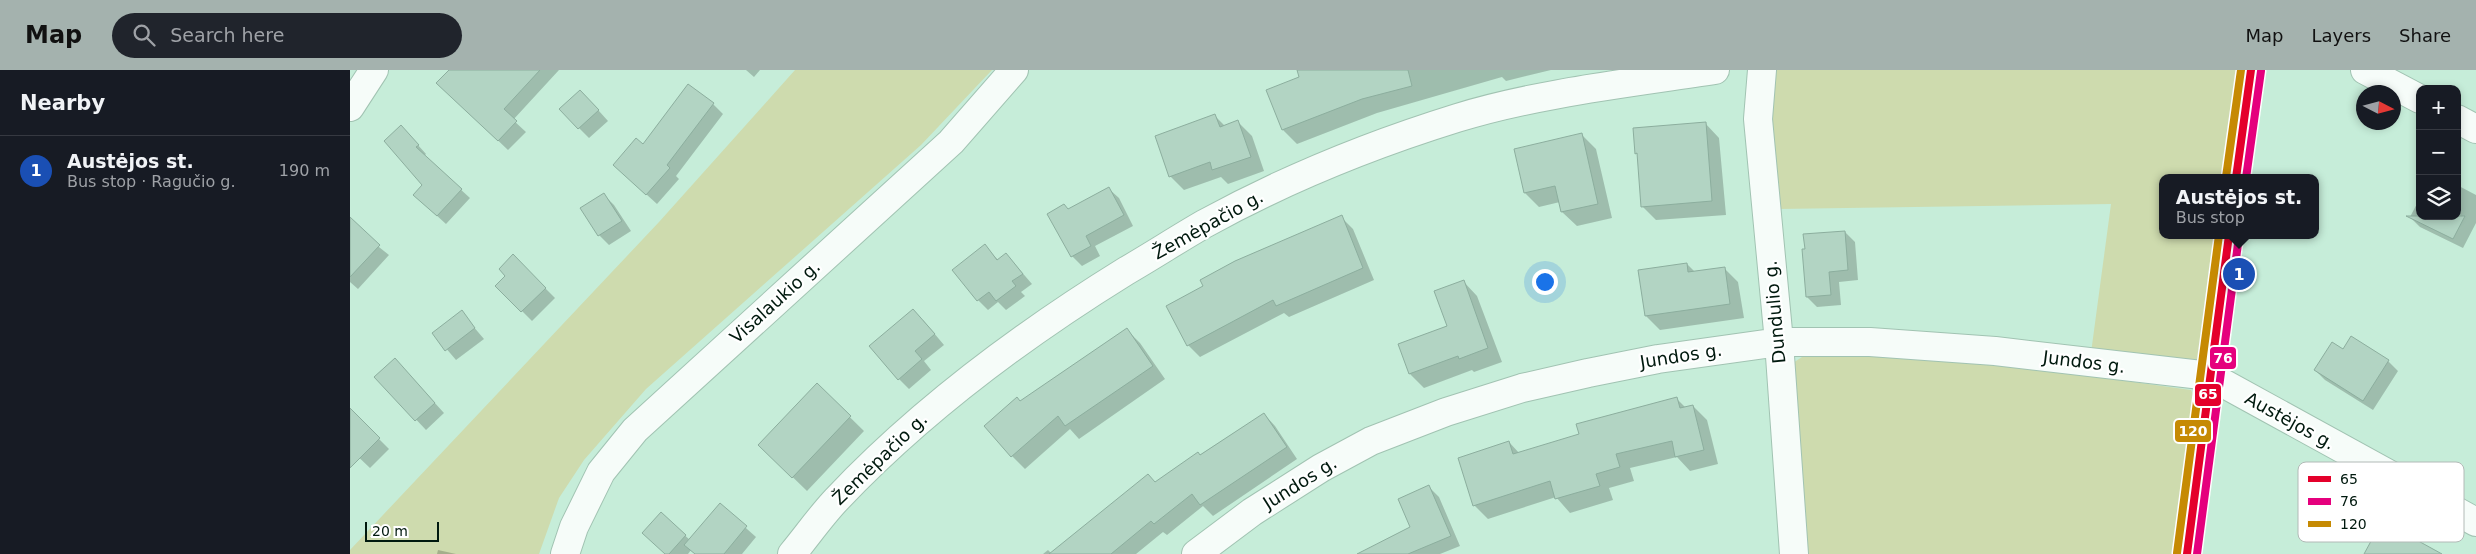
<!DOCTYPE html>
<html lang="en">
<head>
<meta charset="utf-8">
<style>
  :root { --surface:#171b24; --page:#20242c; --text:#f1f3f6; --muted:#9ea1a6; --line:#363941; --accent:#a4b2ae }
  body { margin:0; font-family:"DejaVu Sans",sans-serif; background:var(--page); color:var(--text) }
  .controls { position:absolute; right:15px; top:15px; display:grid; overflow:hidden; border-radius:10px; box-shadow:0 2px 8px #0003 }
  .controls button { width:45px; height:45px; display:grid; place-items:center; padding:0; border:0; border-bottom:1px solid var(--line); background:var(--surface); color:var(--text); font:25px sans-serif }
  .compass { position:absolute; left:2006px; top:15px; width:45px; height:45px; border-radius:50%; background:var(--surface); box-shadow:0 2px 8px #0003; rotate:96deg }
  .scale { position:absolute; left:15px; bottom:12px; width:74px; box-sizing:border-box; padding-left:5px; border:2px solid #00190e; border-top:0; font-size:14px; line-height:18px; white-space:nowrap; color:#00190e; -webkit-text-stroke:4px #fff; paint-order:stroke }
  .you { position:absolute; left:1194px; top:211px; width:18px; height:18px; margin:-12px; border:4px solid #fff; border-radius:50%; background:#1a73e8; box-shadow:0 0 0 8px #1a73e833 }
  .badge { display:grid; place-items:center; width:32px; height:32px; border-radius:50%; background:var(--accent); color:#fff; font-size:16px; font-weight:700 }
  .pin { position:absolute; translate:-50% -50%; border:2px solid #fff; box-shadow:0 1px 5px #0006 }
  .popup { position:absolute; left:1809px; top:104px; width:160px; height:65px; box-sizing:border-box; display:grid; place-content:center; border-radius:10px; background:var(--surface); filter:drop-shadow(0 1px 4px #0005); font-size:16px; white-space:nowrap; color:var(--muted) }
  .popup b { font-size:19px; color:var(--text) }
  .popup::after { content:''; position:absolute; left:50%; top:100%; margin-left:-10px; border:10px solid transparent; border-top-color:var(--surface) }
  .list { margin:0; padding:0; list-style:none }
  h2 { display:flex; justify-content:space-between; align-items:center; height:65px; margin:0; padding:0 20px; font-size:21px }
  h2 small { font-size:16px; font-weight:400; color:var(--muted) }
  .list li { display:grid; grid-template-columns:32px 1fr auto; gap:15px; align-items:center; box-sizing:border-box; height:70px; padding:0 20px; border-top:1px solid var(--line) }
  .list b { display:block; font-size:19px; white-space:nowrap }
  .list p { margin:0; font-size:16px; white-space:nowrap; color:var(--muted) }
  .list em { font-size:16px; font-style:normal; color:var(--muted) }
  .icon { flex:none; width:28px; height:28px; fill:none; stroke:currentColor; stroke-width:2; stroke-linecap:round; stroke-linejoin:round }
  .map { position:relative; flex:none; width:2126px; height:484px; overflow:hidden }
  header { display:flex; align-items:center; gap:30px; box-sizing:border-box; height:70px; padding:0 25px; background:var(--accent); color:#111 }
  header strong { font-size:24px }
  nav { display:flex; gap:28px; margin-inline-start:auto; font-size:18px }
  .search { width:350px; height:45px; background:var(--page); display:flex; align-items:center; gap:12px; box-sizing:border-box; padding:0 18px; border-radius:28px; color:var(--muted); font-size:19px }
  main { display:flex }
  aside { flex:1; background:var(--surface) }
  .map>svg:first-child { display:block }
</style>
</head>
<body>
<header>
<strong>Map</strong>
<div class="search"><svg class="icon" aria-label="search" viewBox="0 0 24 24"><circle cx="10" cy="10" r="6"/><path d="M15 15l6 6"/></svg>Search here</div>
<nav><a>Map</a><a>Layers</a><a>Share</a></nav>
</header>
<main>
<aside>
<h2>Nearby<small></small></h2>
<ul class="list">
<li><span class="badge" style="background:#1a4fb4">1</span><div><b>Austėjos st.</b><p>Bus stop · Ragučio g.</p></div><em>190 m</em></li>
</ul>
</aside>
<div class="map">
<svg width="2126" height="484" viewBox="0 0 2126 484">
  <rect width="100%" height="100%" fill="#c6edd9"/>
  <path fill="#cedbae" d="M445 0H642L571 75 296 319 234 390 209 428 189 484H0V480L309 152Z
    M1424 0H1888L1874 108H1813V165H1866L1851 281 1846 293 1741 283 1761 134 1421 139 1420 29Z
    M1468 280 1668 296 1841 320 1844 326 1828 484H1451L1443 293 1455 285Z"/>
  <path fill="#0003" d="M101 0H209L163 50 176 62 158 80 98 23Z
    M396 0H410L404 7Z
    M948 0H1201L1156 11 1152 7 1027 43 947 74 933 60 951 8Z
    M240 31 258 51 239 68 229 58Z
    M363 34 373 44 326 106 329 109 307 134 275 105 293 76Z
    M865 46 875 56 888 52 902 66 914 101 878 114 871 107 834 120 820 106Z
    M1355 53 1369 68 1376 145 1306 150 1292 136 1289 86 1286 83Z
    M59 65 76 84 74 86 120 128 96 154 73 133 74 115Z
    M1232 65 1246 79 1262 148 1227 156 1212 142 1210 132 1189 137 1175 123Z
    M2107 115 2126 125V153L2113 178 2070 157 2060 147 2070 128V146H2107Z
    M759 119 769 128 783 156 745 176 750 186 732 196 722 186 719 140Z
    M254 125 264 135 281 161 259 175 249 165Z
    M991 147 1003 159 1024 210 939 247 934 243 850 287 838 275Z
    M0 154 39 185 8 219 0 212Z
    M1495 162 1505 172 1508 210 1489 212 1491 235 1467 237 1457 227Z
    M635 176 648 190 656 184 682 214 671 222 675 226 656 240 648 232 638 240 628 230Z
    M163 186 205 228 182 251 147 216 157 206Z
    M1337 194 1345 202 1374 198 1388 212 1394 248 1310 260 1296 246 1290 201Z
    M1113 211 1127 226 1152 292 1124 302 1122 300 1074 318 1060 304 1050 274 1098 256Z
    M111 242 134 269 106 290 83 263Z
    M573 250 594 275 574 291 581 300 559 319 549 309Z
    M777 260 790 273 815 309 729 369 720 359 675 399 662 386 671 333Z
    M1994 281 2038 291 2048 301 2023 340 1975 310 1965 300Z
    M55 300 94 343 76 360 26 307Z
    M467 315 514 361 457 421 424 389Z
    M1327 329 1336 338 1343 336 1357 350 1368 394 1340 401 1327 387 1280 398 1284 411 1259 418 1263 430 1220 443 1206 427 1138 449 1124 435 1159 372 1170 384 1231 365Z
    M0 340 39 379 20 398 0 379Z
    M914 344 925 356 947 389 863 446 853 436 817 465 813 462 786 484H693L698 480 702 484 806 413Z
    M1079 417 1089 427 1110 476 1090 484H1026L1061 457Z
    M370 435 406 467 392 484H345L341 480 338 484H316L311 444 340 470Z
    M88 480 106 484H87Z"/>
  <path fill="#b2d4c3" stroke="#8cae9e" d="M99 0H190L154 39 167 51 148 71 86 13Z
    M947 0H1058L1062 16 1012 29 932 60 916 20 949 7Z
    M338 14 364 33 317 95 320 98 296 125 263 95 286 68 293 74Z
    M230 20 249 40 228 59 209 39Z
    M865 44 870 57 888 50 901 87 862 100 860 92 819 107 805 66Z
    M1356 52 1362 131 1291 137 1287 83 1285 84 1283 58Z
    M51 55 69 75 66 77 112 119 87 146 63 125 72 115 34 71Z
    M1232 63 1248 134 1211 142 1205 116 1174 123 1164 79Z
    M759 117 774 145 736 166 741 176 721 187 697 144 714 134 718 139Z
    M254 123 272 151 248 166 230 138Z
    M992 145 1013 198 926 236 923 230 837 276 816 236 853 216 850 210 885 191Z
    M2056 146H2115L2103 169Z
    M0 147 30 175 0 207Z
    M1495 161 1498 200 1479 202 1481 225 1456 227 1452 179H1455L1453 164Z
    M635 174 647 190 656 183 673 204 662 211 666 216 646 231 639 222 627 231 602 200Z
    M163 184 196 218 171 242 145 216 155 206 149 199Z
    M1337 193 1338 202 1375 197 1380 234 1295 246 1288 200Z
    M1114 210 1138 278 1109 289 1108 286 1059 304 1048 274 1097 256 1084 221Z
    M563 239 585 264 565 281 572 289 548 310 519 276Z
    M112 240 125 258 95 281 82 263Z
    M777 258 803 296 715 356 708 346 661 387 634 356 667 327 670 331Z
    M2001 266 2039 290 2013 331 1964 300 1982 272 1993 279Z
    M45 288 85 333 65 351 24 307Z
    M467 313 501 346 442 408 408 375Z
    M1327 327 1330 338 1343 335 1354 380 1325 387 1322 371 1266 384 1270 397 1246 404 1250 416 1205 429 1200 411 1123 436 1108 388 1159 371 1163 384 1229 364 1226 354Z
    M0 338 30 368 0 398Z
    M914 343 937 377 850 435 842 424 804 454 801 451 761 484H699L798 404 805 412 848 382 850 385Z
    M1079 415 1101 466 1058 484H1007L1060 457 1048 429Z
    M370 433 397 456 374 484H345L334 475Z
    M311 442 336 465 319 484H315L292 463Z
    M2032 451 2092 484H2014Z"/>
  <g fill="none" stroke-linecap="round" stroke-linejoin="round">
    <g stroke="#a1c3b2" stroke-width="30">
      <path id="minor" d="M1412 0 1408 49 1429 272 1444 484
        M2015 0 2070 29
        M0 37 24 0
        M2107 49 2126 59
        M1886 108 1901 0
        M215 484 224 457 251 402 285 360 601 72 664 0
        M442 484C457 466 470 447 486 430 571 340 671 266 776 201 802 186 828 169 854 154 934 110 1020 75 1107 48 1188 23 1281 13 1365 0
        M846 484 902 442 971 398 1021 371 1096 342 1172 318 1238 303 1308 289 1429 272H1520L1645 281 1860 306 2126 452
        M1837 484 1879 165"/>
    </g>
    <use href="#minor" stroke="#f6fcf9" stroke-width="28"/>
    <g stroke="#fff" stroke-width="11">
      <path id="bus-1" d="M1886 108 1901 0
        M1837 484 1879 165"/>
    </g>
    <g stroke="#fff" stroke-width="11">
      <path id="bus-2" d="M1896 108 1911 1
        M1847 484 1889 166"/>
    </g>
    <g stroke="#fff" stroke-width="11">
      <path id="bus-3" d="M1876 107 1891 0
        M1827 483 1869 165"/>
    </g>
    <use href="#bus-1" stroke="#e4002b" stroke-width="8"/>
    <use href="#bus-2" stroke="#e5007d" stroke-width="8"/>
    <use href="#bus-3" stroke="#c68a03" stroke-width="8"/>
  </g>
  <g text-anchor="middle" stroke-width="4.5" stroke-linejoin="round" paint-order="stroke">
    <g font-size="18" fill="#00190e" stroke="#fff">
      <text transform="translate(858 155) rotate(-29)" y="6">Žemėpačio g.</text>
      <text transform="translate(425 232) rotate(-42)" y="6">Visalaukio g.</text>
      <text transform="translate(1425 242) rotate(-95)" y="6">Dundulio g.</text>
      <text transform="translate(1331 286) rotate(-9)" y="6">Jundos g.</text>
      <text transform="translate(1734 292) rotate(7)" y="6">Jundos g.</text>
      <text transform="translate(1940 351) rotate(29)" y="6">Austėjos g.</text>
      <text transform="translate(530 389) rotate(-44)" y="6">Žemėpačio g.</text>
      <text transform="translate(950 413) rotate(-32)" y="6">Jundos g.</text>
    </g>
  </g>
  <rect x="1948" y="392" width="166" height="80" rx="8" fill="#fff" stroke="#b2bab7" stroke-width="1"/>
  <rect x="1958" y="406" width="23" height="6" fill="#e4002b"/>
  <rect x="1958" y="428" width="23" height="7" fill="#e5007d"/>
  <rect x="1958" y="451" width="23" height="6" fill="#c68a03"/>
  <g font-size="14" fill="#00190e">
    <text x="1990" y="414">65</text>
    <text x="1990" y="436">76</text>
    <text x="1990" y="459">120</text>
  </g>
  <g stroke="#fff" stroke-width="2">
    <rect x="1859" y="276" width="28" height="24" rx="5" fill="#e5007d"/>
    <rect x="1844" y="313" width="28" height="24" rx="5" fill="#e4002b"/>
    <rect x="1824" y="349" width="38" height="24" rx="5" fill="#c68a03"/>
  </g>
  <g font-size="14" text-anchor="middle" font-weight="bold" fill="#fff">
    <text x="1873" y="293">76</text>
    <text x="1858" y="329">65</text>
    <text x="1843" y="366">120</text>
  </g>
</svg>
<div class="controls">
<button>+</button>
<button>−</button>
<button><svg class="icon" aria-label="layers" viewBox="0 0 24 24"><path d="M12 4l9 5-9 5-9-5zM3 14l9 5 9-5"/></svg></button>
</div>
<svg class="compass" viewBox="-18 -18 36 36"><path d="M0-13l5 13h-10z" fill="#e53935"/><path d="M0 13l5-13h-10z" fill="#9ea1a6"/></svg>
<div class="scale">20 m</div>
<div class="you"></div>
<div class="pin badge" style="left:1889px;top:204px;background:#1a4fb4">1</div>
<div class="popup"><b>Austėjos st.</b>Bus stop</div>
</div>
</main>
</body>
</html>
